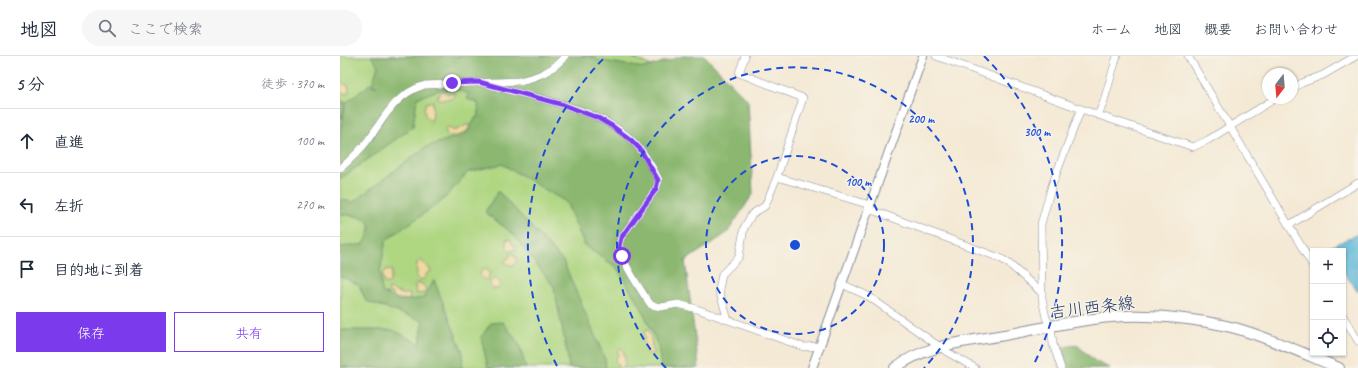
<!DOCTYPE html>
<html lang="ja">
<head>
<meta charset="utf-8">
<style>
  :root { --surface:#fff; --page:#f6f6f7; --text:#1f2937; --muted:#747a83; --line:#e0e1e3; --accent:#7c3aed }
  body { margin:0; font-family:Caveat,"Klee One",sans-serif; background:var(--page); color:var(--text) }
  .controls { position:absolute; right:12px; bottom:12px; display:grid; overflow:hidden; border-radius:0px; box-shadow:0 1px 3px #0004 }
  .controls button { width:36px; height:36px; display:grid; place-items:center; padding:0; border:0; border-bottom:1px solid var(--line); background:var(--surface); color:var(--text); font:20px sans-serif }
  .compass { position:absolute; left:922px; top:12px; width:36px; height:36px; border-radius:50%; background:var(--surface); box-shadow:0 1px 3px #0004; rotate:196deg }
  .stop { position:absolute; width:12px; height:12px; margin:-9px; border:3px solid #7c3aed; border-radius:50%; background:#fff }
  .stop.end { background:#7c3aed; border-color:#fff; box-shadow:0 1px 4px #0008 }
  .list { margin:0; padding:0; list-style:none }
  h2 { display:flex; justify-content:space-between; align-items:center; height:52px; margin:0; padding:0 16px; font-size:17px }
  h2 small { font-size:13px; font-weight:400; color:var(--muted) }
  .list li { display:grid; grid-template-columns:26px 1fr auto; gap:12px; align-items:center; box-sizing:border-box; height:64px; padding:0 16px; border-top:1px solid var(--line) }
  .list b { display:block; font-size:15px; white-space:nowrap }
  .list em { font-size:13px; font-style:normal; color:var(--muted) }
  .actions { display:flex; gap:8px; padding:12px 16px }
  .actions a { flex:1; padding:9px 0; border:1px solid var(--accent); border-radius:0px; text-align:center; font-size:14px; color:var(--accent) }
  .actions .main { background:var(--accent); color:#fff }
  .icon { flex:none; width:22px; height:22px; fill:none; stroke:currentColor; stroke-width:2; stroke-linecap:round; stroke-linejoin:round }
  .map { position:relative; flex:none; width:1018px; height:312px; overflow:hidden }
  header { display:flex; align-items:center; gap:24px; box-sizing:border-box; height:56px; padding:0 20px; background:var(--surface); border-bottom:1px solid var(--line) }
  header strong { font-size:19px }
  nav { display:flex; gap:22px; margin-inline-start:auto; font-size:14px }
  .search { width:280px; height:36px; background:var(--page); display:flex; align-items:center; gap:10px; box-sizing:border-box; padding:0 14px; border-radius:22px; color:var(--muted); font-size:15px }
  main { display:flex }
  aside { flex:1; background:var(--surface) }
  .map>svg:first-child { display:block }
</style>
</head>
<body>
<header>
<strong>地図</strong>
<div class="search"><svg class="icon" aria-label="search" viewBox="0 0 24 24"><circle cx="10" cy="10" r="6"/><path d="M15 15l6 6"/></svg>ここで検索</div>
<nav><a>ホーム</a><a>地図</a><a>概要</a><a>お問い合わせ</a></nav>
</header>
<main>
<aside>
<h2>5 分<small>徒歩 · 370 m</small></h2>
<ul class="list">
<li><svg class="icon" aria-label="ahead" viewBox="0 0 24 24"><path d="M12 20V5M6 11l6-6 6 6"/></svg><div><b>直進</b></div><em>100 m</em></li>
<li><svg class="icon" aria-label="left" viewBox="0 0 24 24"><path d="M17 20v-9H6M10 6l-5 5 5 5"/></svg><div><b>左折</b></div><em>270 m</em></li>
<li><svg class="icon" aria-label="arrive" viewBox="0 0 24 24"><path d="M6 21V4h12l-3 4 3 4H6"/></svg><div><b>目的地に到着</b></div></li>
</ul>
<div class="actions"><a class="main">保存</a><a>共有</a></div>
</aside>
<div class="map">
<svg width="1018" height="312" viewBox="0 0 1018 312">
  <rect width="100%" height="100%" fill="#f7f3e8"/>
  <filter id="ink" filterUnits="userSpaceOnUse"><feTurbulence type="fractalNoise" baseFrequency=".025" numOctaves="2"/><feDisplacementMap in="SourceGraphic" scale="8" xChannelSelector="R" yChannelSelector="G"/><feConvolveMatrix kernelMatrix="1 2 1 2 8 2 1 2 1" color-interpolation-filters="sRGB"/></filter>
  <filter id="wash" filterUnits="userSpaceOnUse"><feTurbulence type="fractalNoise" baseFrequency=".012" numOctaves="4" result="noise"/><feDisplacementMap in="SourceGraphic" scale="16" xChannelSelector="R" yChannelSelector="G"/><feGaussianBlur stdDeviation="0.9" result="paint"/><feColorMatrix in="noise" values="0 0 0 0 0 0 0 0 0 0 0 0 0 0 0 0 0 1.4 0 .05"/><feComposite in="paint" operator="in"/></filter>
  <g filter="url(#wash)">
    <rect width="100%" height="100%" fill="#f4e9d4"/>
    <path fill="#afd681" stroke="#658270" d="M0 0H289L350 27 323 217 347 312H0Z"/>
    <path fill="#8bb76f" stroke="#537366" d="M31 0H251L258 4 304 12 343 0H365L408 45 413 138 387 177 345 205 359 312H321L318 290 301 251 276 211 245 190 226 146 162 108 128 116 102 145 46 184 40 216 42 236 59 245 84 242 94 224 123 297 122 312H13L0 310V274H53L80 288 83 265 26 245 19 229 0 220V191L24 188C40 161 21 161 0 158V143L13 146 86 91 127 77 136 61H139L138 47 127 43 129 38 116 33 112 28H107L114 33 99 34 77 42 73 71 0 123V77L6 47 30 28 37 31 32 28 38 10Z
      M0 44 5 46 2 62H0Z
      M158 135 223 205 265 303 266 312H229L227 297 214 231 172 177 145 156Z
      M163 266 179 288 186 312H148L141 281 151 267Z
      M737 289 756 306 770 312H723L717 292Z"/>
    <path fill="#eeda9e" stroke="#84847e" d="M1 25 5 29H8L9 35 7 38 0 36Z
      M102 35 108 38H116C114 45 104 43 98 43L97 41Z
      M93 45C92 52 94 59 91 65 84 61 83 54 86 47Z
      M129 68V73C120 79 120 82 107 79L105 73 109 71 114 75Z
      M170 183 172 188 176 190 175 193 171 195 168 194 167 191 166 184Z
      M170 197 175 200 177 204 175 208 173 210 165 207V204L169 202Z
      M81 204C84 209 88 210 91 215L87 217 84 223 80 224 76 221C78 217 76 213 77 207Z
      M47 213 52 215 50 226 45 228 43 223 42 218Z
      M145 213 150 217 147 224 143 223 140 219 141 215Z
      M150 228a5 5 0 1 1 10 0a5 5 0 1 1-10 0Z
      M76 227C83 227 87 231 85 237L77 238 75 230Z
      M49 233 62 238H70L69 244 55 242 52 238 49 237 48 235Z
      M307 272 311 282 313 297 311 299 307 296 303 285 305 283 304 278Z
      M281 292 284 296 283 298 285 301 284 312H278L275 303 278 300V294Z"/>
    <path fill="#59b6d7" stroke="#3a729a" d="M1018 178V236L1003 215V195H990L988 192Z"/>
  </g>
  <g filter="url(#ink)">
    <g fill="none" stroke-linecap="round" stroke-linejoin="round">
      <g stroke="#888c99" stroke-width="8">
        <path id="minor" d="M596 0 758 59 853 91 868 84 936 42
          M848 0 973 210
          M139 26C188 42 266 50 300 93 307 102 314 114 319 124L316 133 281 182C280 185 279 188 279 191 281 204 303 238 311 249L321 251 338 248 357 253 464 291 480 290
          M952 32 962 27 983 19 1016 0
          M758 59 763 48 777 0
          M0 113C10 104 20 95 28 84 45 61 55 38 85 29L179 25C198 21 213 15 225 0
          M437 121 530 149
          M529 153 660 202 668 207 702 237
          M949 169 1018 127
          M502 228 528 240 607 296 635 312
          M1003 260 1018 285
          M388 264 379 234 382 218 399 201 404 172 412 158 425 150 437 121 463 42 399 17 405 0
          M721 312 713 288 711 271 706 262 702 242 701 168 712 129 741 53"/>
      </g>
      <g stroke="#888c99" stroke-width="10">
        <path id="tertiary" d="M472 312 583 0"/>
      </g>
      <g stroke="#888c99" stroke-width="12">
        <path id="secondary" d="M555 312C586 288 627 286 664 279 699 273 735 264 771 261 806 257 860 263 895 272 930 282 965 298 999 312"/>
      </g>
      <use href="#minor" stroke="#fff" stroke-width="7"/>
      <use href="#tertiary" stroke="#fff" stroke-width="8"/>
      <use href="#secondary" stroke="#fff" stroke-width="10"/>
    </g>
  </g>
  <g fill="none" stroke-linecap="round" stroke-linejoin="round" filter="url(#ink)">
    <path stroke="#7c3aed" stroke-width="5" d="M112 27 139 26 224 49 258 62 272 70 291 84 300 93 318 124 316 133 281 182 279 190 282 200"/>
  </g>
  <g fill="none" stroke="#1d4ed8" stroke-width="2" stroke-dasharray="7 5">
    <circle cx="455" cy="189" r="89"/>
    <path d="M326 312A178 178 0 1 1 584 312"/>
    <path d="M217 310A267 267 0 0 1 266 0M644 0A267 267 0 0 1 693 310"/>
  </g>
  <g text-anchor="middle" stroke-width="3" stroke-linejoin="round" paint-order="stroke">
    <g font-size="17" fill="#1b2f5e" stroke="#f7f3e8">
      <text transform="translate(752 251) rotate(-7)" y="6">吉川西条線</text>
    </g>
  </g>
  <circle cx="455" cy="189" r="6" fill="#1d4ed8" stroke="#f7f3e8" stroke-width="2"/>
  <g font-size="12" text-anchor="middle" font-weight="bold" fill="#1d4ed8" stroke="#f7f3e8" stroke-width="3" stroke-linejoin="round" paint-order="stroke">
    <text x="581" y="67">200 m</text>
    <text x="697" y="80">300 m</text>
    <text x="518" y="130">100 m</text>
  </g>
</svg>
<div class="controls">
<button>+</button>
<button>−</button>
<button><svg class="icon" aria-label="locate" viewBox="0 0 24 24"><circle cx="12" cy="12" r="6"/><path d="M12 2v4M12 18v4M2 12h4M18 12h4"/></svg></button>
</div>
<svg class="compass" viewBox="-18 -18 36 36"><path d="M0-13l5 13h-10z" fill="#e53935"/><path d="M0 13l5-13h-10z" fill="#747a83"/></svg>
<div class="stop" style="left:282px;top:200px"></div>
<div class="stop end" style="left:112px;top:27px"></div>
</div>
</main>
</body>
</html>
